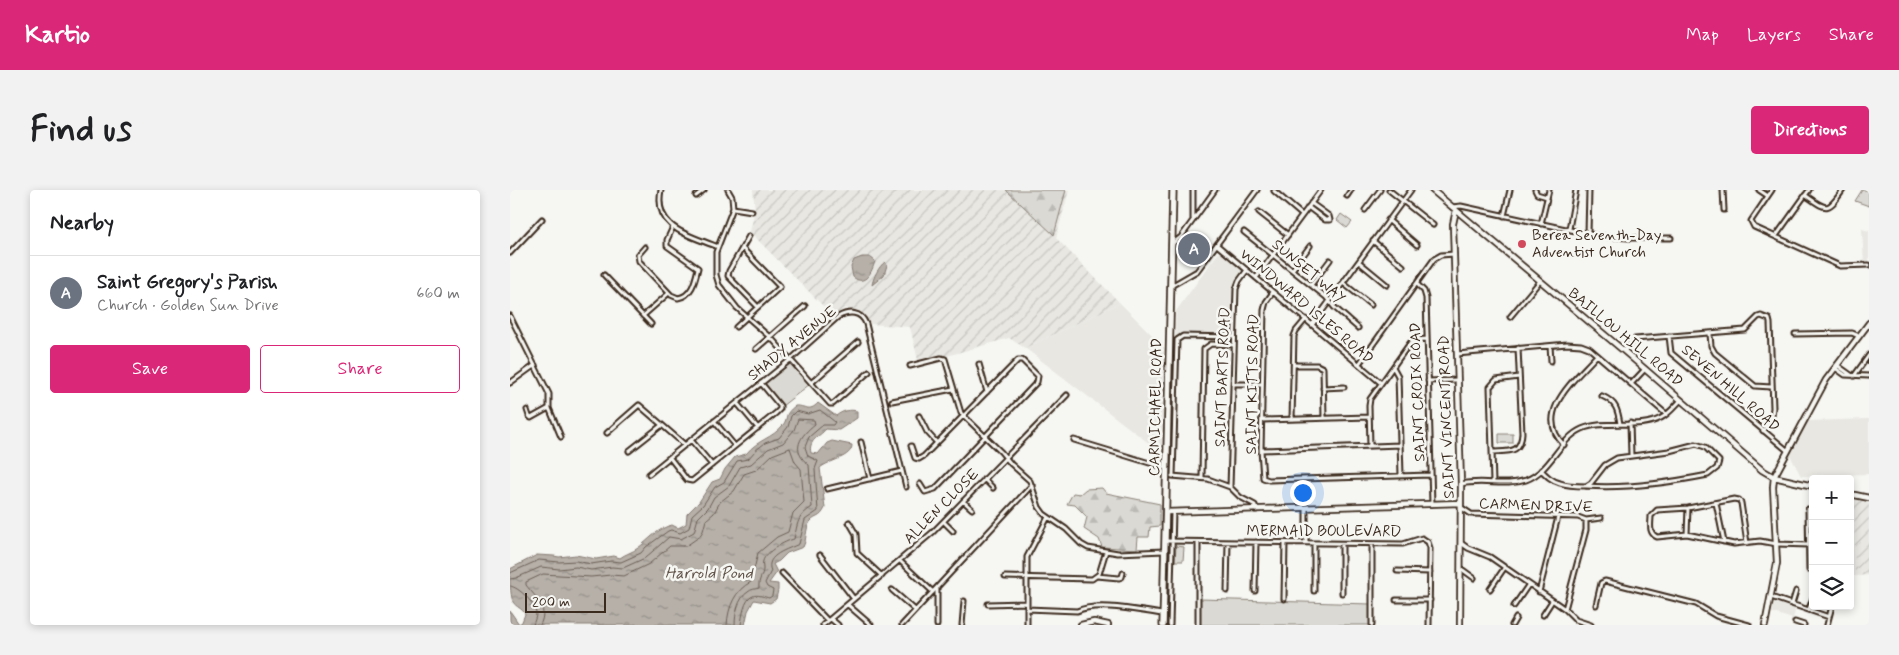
<!DOCTYPE html>
<html lang="en">
<head>
<meta charset="utf-8">
<style>
  :root { --surface:#fff; --page:#f2f2f2; --text:#202124; --muted:#757577; --line:#e0e0e0; --accent:#db2777 }
  body { margin:0; font-family:Mynerve,sans-serif; background:var(--page); color:var(--text) }
  .controls { position:absolute; right:15px; bottom:15px; display:grid; overflow:hidden; border-radius:5px; box-shadow:0 2px 8px #0003 }
  .controls button { width:45px; height:45px; display:grid; place-items:center; padding:0; border:0; border-bottom:1px solid var(--line); background:var(--surface); color:var(--text); font:25px sans-serif }
  .scale { position:absolute; left:15px; bottom:12px; width:81px; box-sizing:border-box; padding-left:5px; border:2px solid #3b2a1e; border-top:0; font-size:14px; line-height:18px; white-space:nowrap; color:#3b2a1e; -webkit-text-stroke:4px #f6f6f2; paint-order:stroke }
  .you { position:absolute; left:792px; top:302px; width:18px; height:18px; margin:-12px; border:4px solid #fff; border-radius:50%; background:#1a73e8; box-shadow:0 0 0 8px #1a73e833 }
  .badge { display:grid; place-items:center; width:32px; height:32px; border-radius:50%; background:var(--accent); color:#fff; font-size:16px; font-weight:700 }
  .pin { position:absolute; translate:-50% -50%; border:2px solid #fff; box-shadow:0 1px 5px #0006 }
  .list { margin:0; padding:0; list-style:none }
  h2 { display:flex; justify-content:space-between; align-items:center; height:65px; margin:0; padding:0 20px; font-size:21px }
  h2 small { font-size:16px; font-weight:400; color:var(--muted) }
  .list li { display:grid; grid-template-columns:32px 1fr auto; gap:15px; align-items:center; box-sizing:border-box; height:75px; padding:0 20px; border-top:1px solid var(--line) }
  .list b { display:block; font-size:19px; white-space:nowrap }
  .list p { margin:0; font-size:16px; white-space:nowrap; color:var(--muted) }
  .list em { font-size:16px; font-style:normal; color:var(--muted) }
  .actions { display:flex; gap:10px; padding:15px 20px }
  .actions a { flex:1; padding:11px 0; border:1px solid var(--accent); border-radius:5px; text-align:center; font-size:18px; color:var(--accent) }
  .actions .main { background:var(--accent); color:#fff }
  .icon { flex:none; width:28px; height:28px; fill:none; stroke:currentColor; stroke-width:2; stroke-linecap:round; stroke-linejoin:round }
  .map { position:relative; flex:none; width:1359px; height:435px; overflow:hidden; border-radius:5px }
  header { display:flex; align-items:center; gap:30px; box-sizing:border-box; height:70px; padding:0 25px; background:var(--accent); color:#fff }
  header strong { font-size:24px }
  nav { display:flex; gap:28px; margin-inline-start:auto; font-size:18px }
  .intro { display:flex; align-items:center; justify-content:space-between; box-sizing:border-box; height:120px; padding:0 30px }
  h1 { margin:0; font-size:35px }
  .button { padding:12px 22px; border-radius:5px; background:var(--accent); color:#fff; font-size:18px; font-weight:700 }
  main { display:flex; gap:30px; padding:0 30px }
  aside { flex:1; background:var(--surface); border-radius:5px; box-shadow:0 2px 8px #0003 }
  .map>svg:first-child { display:block }
</style>
</head>
<body>
<header>
<strong>Kartio</strong>
<nav><a>Map</a><a>Layers</a><a>Share</a></nav>
</header>
<div class="intro"><h1>Find us</h1><a class="button">Directions</a></div>
<main>
<aside>
<h2>Nearby<small></small></h2>
<ul class="list">
<li><span class="badge" style="background:#6b7280">A</span><div><b>Saint Gregory's Parish</b><p>Church · Golden Sun Drive</p></div><em>660 m</em></li>
</ul>
<div class="actions"><a class="main">Save</a><a>Share</a></div>
</aside>
<div class="map">
<svg width="1359" height="435" viewBox="0 0 1359 435">
  <defs>
    <pattern id="industrial-furrows" width="10" height="10" patternUnits="userSpaceOnUse" patternTransform="scale(1.25)"><rect width="10" height="10" fill="#e8e7e2"/><path d="M-1 1l2-2M0 10L10 0M9 11l2-2" fill="none" stroke="#c8c6c1"/></pattern>
    <pattern id="forest-firs" width="22" height="20" patternUnits="userSpaceOnUse" patternTransform="scale(1.25)"><rect width="22" height="20" fill="#dad9d3"/><path d="M5 1l3.5 6h-7zM16 11l3.5 6h-7z" fill="#bcbab5"/></pattern>
    <pattern id="water-ripples" width="26" height="14" patternUnits="userSpaceOnUse" patternTransform="scale(1.25)"><rect width="26" height="14" fill="#b6b0a9"/><path d="M2 4q2-2 4 0t4 0M15 11q2-2 4 0t4 0" fill="none" stroke="#958f89"/></pattern>
  </defs>
  <rect width="100%" height="100%" fill="#f6f6f2"/>
  <filter id="ink" filterUnits="userSpaceOnUse"><feTurbulence type="fractalNoise" baseFrequency=".02" numOctaves="2"/><feDisplacementMap in="SourceGraphic" scale="10" xChannelSelector="R" yChannelSelector="G"/><feConvolveMatrix kernelMatrix="1 2 1 2 8 2 1 2 1" color-interpolation-filters="sRGB"/></filter>
  <g filter="url(#ink)">
    <path fill="#e8e7e2" d="M1352 39 1359 41V73H1354Z
      M710 61 732 81 723 96 722 152 665 150 666 121Z
      M610 113 656 159 653 264 515 158Z
      M1359 229V284L1291 286 1280 265 1298 231Z
      M1340 305 1344 306 1345 386H1340Z
      M1265 410 1286 417 1283 429 1260 422 1263 411Z"/>
    <path fill="url(#industrial-furrows)" d="M243 0H559L546 48 610 113 515 158 499 148 409 174 400 137 361 134 352 123 335 118 324 127 240 42 245 20Z
      M1344 306 1359 310V385L1345 386Z"/>
    <path fill="url(#forest-firs)" stroke="#8a8278" d="M496 0H556L544 45Z
      M592 298 596 303 650 314V336L640 337 639 347H628L627 359 592 357 589 349 574 339 577 327 565 315 557 314 563 303 570 304 576 299Z"/>
    <path fill="#dad9d3" stroke="#8a8278" d="M1352 0H1359V16L1345 11Z
      M831 24 842 32 837 38 827 30Z
      M280 172 300 194 272 216 253 193Z
      M989 244H1003V253H989Z
      M666 356 674 357 673 371H665Z
      M690 409 860 414V435H689Z"/>
    <path fill="url(#water-ripples)" stroke="#857a71" d="M352 67H360L365 71C362 82 355 97 343 87L341 77 344 70Z
      M375 72 377 75 374 85 362 95C363 88 369 76 375 72Z
      M308 213 326 226C332 221 339 219 347 221V228L329 240 316 239C309 247 298 250 301 263L308 264 317 253 322 251 342 255C342 268 319 270 310 278L315 318C310 329 306 325 300 332 295 339 297 350 293 357L277 363 269 371 263 374 267 382 259 393 268 394V400L266 409 260 413 244 410 238 421 235 435H0V421L9 434 12 432 15 424C12 418 6 417 3 412 0 403 0 390 0 379L27 365 44 366 49 367 66 365 86 369 104 366 110 368C115 364 123 362 128 358 139 350 148 338 162 335L168 338 176 334 177 324 189 312 202 292 210 289 215 279 225 267 236 264C248 249 262 249 273 235 279 227 273 225 285 216 295 215 299 223 308 213Z"/>
    <g fill="none" stroke-linecap="round" stroke-linejoin="round">
      <path stroke="#6c6056" stroke-width="1" d="M0 383 29 370 49 372 66 371 81 374 101 371 111 372 131 363 136 357 158 341 161 340 170 343 179 338 182 325 193 315 205 297 214 292 227 271 238 269 245 261 255 253 269 248 278 237 281 226 286 221 298 224 310 220 325 232 323 235H313L299 247 295 257 298 266 308 271 305 279 308 321 295 330 289 354C279 359 254 365 261 381L255 393 257 397 263 400 262 406 259 408C255 407 247 404 243 406 234 409 232 427 231 435
        M0 389 6 388 31 377 49 379 66 377 81 380 102 377 113 378 135 368 159 347 171 349 184 342 188 328 198 318 204 307 219 296 230 277 241 274 258 259 273 253 284 240 288 229 304 230 305 234C290 246 280 260 299 275L302 317C287 327 288 332 284 349 275 351 255 362 253 371 252 374 253 376 253 379 253 386 248 389 249 398 246 399 241 399 238 402 228 408 225 424 225 435
        M0 396C9 397 26 414 26 424 26 428 24 431 23 435
        M30 435C39 417 26 408 16 395V392L33 384 81 387 101 385 114 386 139 374 160 356H176L189 347 193 341 196 330 204 323 210 312 224 301 234 284 246 280 262 265 280 258 285 272 291 279 294 312 283 323 278 342 267 347 248 363 241 392C225 400 218 417 217 435"/>
      <g stroke="#3b2a1e" stroke-width="7">
        <path id="street" d="M151 0C143 39 180 45 208 57
          M218 0 222 7 223 18 206 62V85L209 95 227 118 263 150 320 214H323L359 182
          M879 0 923 35
          M1025 0 1027 4 1037 7
          M1213 0 1214 20
          M1249 0 1258 6
          M1262 0 1243 28 1241 31 1244 37 1330 76 1359 75
          M764 1 792 25
          M1295 5C1317 20 1317 23 1333 0
          M186 6 194 0
          M837 6 841 0
          M798 17 815 30H820L819 26 801 13
          M942 17 951 16 1088 46 1120 48H1161
          M223 18 242 21
          M855 20 870 0
          M749 22 778 45
          M994 26 1000 0
          M683 29V0
          M878 30 907 55
          M1031 34 1039 0
          M1059 39 1066 0
          M734 42 816 107 824 117 848 138
          M1078 44 1079 0
          M239 46 219 81 218 86 248 117
          M1266 46 1299 0
          M863 51 893 76
          M662 54 671 47 705 0
          M707 55 871 193
          M135 57 128 65 129 71 161 105 168 108C182 106 185 91 188 78L157 56V50L163 37
          M0 63 32 29
          M849 72 877 95
          M782 80 800 56
          M94 85 141 134
          M746 88 811 0
          M833 93 861 115
          M907 94 914 101 916 108 922 314
          M801 95 820 70
          M661 96 687 81 747 0
          M763 102 756 112 754 120 751 260 753 288 759 290 920 285
          M0 126 39 204V218L51 247
          M133 126 159 103
          M1000 127 1030 91
          M802 135 901 0
          M226 137 270 97 232 58
          M1200 144 1201 156 1205 163 1245 196 1261 197
          M1285 144 1342 143 1349 146
          M1159 146 1161 163 1278 261
          M1040 156 1041 171
          M246 159 295 116
          M1114 161 1125 149 1235 140 1248 127 1251 126 1259 129 1260 133 1263 218 1261 232 1253 241
          M947 164 1057 154 1071 155 1079 158 1156 224
          M469 174 477 202
          M849 174 924 69 931 65 944 64
          M784 175H807L813 178 814 228
          M1327 175 1341 185
          M400 176 431 168 435 169 451 223 491 262 501 274 520 291 529 317 534 324 556 339 571 354 578 358 608 363 654 361
          M883 177 888 186 891 285
          M1325 178 1335 185 1359 186
          M1344 186 1359 165
          M918 191 947 190
          M0 193 25 175
          M301 193 348 152
          M723 194H752
          M1121 194 1135 179
          M813 198 834 197
          M1092 206C1106 212 1108 220 1110 234
          M382 211 443 199
          M227 213 248 238
          M17 220 19 226 21 228 39 218
          M409 226 417 242 427 253
          M782 229 784 146 786 141 796 129
          M752 230 859 227
          M204 231 225 256
          M1120 233 1121 265
          M97 243 129 215 175 255
          M181 250 202 275
          M564 250 656 278
          M351 252 360 289
          M1054 255C1022 223 1066 189 1087 165
          M401 256 405 268 409 269 414 266 508 170H512L528 186 527 192 425 299 415 302 410 294
          M860 256 859 216 860 209 900 153 906 150 916 149
          M751 260 890 255
          M119 261 152 235
          M982 262C999 261 1011 264 1012 243L1008 158
          M160 268 177 290 182 291 266 223 270 219V216L251 193
          M1031 280C1037 286 1042 291 1050 293 1058 296 1068 296 1076 296 1117 299 1158 293 1198 285L1207 278 1209 271 1195 257 1186 254 1159 261 1107 268 1095 275 1081 293 1076 296
          M139 284 280 170 328 127C339 121 351 121 356 134L396 297
          M662 286 698 289 720 297 730 307 745 315 746 320
          M663 286 667 150 673 146 724 147
          M692 287 694 159 701 154 724 155
          M474 289 483 298
          M983 293 980 197 986 190 1009 187
          M951 294C973 289 995 297 1016 290 1041 281 1049 249 1072 239 1095 229 1129 240 1151 228 1159 224 1165 216 1171 210
          M720 297 726 99 729 91 737 80
          M317 299 392 281
          M453 311 462 319
          M1206 313 1214 352
          M796 318V353
          M952 318 961 324 1068 327 1076 330 1091 328
          M1298 319 1299 380
          M339 332 346 344 347 363 372 386
          M434 332 443 341
          M1177 344 1178 318
          M655 351 893 354 912 348 918 352 920 358 919 435
          M951 353 958 358 980 367 1055 419 1066 430 1081 435
          M1237 353 1231 313 1229 310 1224 309 1178 318 1147 320 1141 326C1141 334 1138 343 1147 347L1177 344 1224 354 1250 351 1267 354 1299 355
          M862 354V435
          M310 365 344 409
          M390 371 423 402
          M951 380H953L964 388
          M887 381 920 382
          M272 383 318 431
          M587 386 609 388 612 387 613 383
          M495 387 582 389 589 384 596 361
          M980 399 995 377
          M382 400 405 420
          M717 401 718 352
          M745 401 746 352
          M804 401V353
          M1029 402 1048 327
          M832 403V354
          M1261 407 1319 427
          M774 409 775 353
          M886 410H920
          M478 414 517 413
          M1282 414 1286 401
          M338 415 361 435
          M1086 415 1091 393 1095 391 1186 414 1206 426 1239 435
          M1004 416 1019 394
          M517 419 567 421C587 411 630 421 653 424
          M1055 419 1076 340V330
          M1299 419 1303 408
          M1033 425 1042 411
          M321 429 328 435
          M1285 432 1294 435
          M313 435 423 342 557 205
          M392 435 522 295
          M427 435V398
          M452 435 454 411
          M517 435V367L538 327
          M660 435 663 322
          M688 435V352
          M1002 435 1006 428
          M1317 435 1322 416"/>
      </g>
      <g stroke="#3b2a1e" stroke-width="8">
        <path id="secondary" d="M922 0 1114 161 1252 280 1264 287 1303 296
          M946 20 943 34 951 294 950 435
          M1340 304 1359 308
          M656 322 951 313
          M571 435 584 432 598 435
          M1255 435 1267 373 1263 297 1264 287 1316 190 1359 133"/>
      </g>
      <g stroke="#3b2a1e" stroke-width="9">
        <path id="primary" d="M653 435 663 0"/>
      </g>
      <use href="#street" stroke="#f6f6f2" stroke-width="3"/>
      <use href="#secondary" stroke="#f6f6f2" stroke-width="4.5"/>
      <use href="#primary" stroke="#f6f6f2" stroke-width="5.5"/>
    </g>
  </g>
  <circle fill="#d1495b" stroke="#f6f6f2" stroke-width="2" cx="1012" cy="54" r="5"/>
  <g text-anchor="middle" stroke-width="5" stroke-linejoin="round" paint-order="stroke">
    <g font-size="15" fill="#3b2a1e" stroke="#f6f6f2" text-anchor="start">
      <text x="1022" y="50">Berea Seventh-Day<tspan x="1022" dy="17">Adventist Church</tspan></text>
    </g>
    <g font-size="15" fill="#3b2a1e" stroke="#f6f6f2">
      <text transform="translate(799 81) rotate(40)" y="5">SUNSET WAY</text>
      <text transform="translate(797 116) rotate(40)" y="5">WINDWARD ISLES ROAD</text>
      <text transform="translate(1116 147) rotate(40)" y="5">BAILLOU HILL ROAD</text>
      <text transform="translate(282 153) rotate(-39)" y="5">SHADY AVENUE</text>
      <text transform="translate(712 187) rotate(-88)" y="5">SAINT BARTS ROAD</text>
      <text transform="translate(742 194) rotate(-89)" y="5">SAINT KITTS ROAD</text>
      <text transform="translate(1221 198) rotate(41)" y="5">SEVEN HILL ROAD</text>
      <text transform="translate(907 202) rotate(-92)" y="5">SAINT CROIX ROAD</text>
      <text transform="translate(645 217) rotate(-89)" y="5">CARMICHAEL ROAD</text>
      <text transform="translate(936 227) rotate(-92)" y="5">SAINT VINCENT ROAD</text>
      <text transform="translate(1026 315) rotate(2)" y="5">CARMEN DRIVE</text>
      <text transform="translate(431 316) rotate(-45)" y="5">ALLEN CLOSE</text>
      <text x="814" y="346">MERMAID BOULEVARD</text>
    </g>
    <g font-size="16" font-style="italic" fill="#605248" stroke="#f6f6f2">
      <text x="199" y="388">Harrold Pond</text>
    </g>
  </g>
</svg>
<div class="controls">
<button>+</button>
<button>−</button>
<button><svg class="icon" aria-label="layers" viewBox="0 0 24 24"><path d="M12 4l9 5-9 5-9-5zM3 14l9 5 9-5"/></svg></button>
</div>
<div class="scale">200 m</div>
<div class="you"></div>
<div class="pin badge" style="left:684px;top:59px;background:#6b7280">A</div>
</div>
</main>
</body>
</html>
